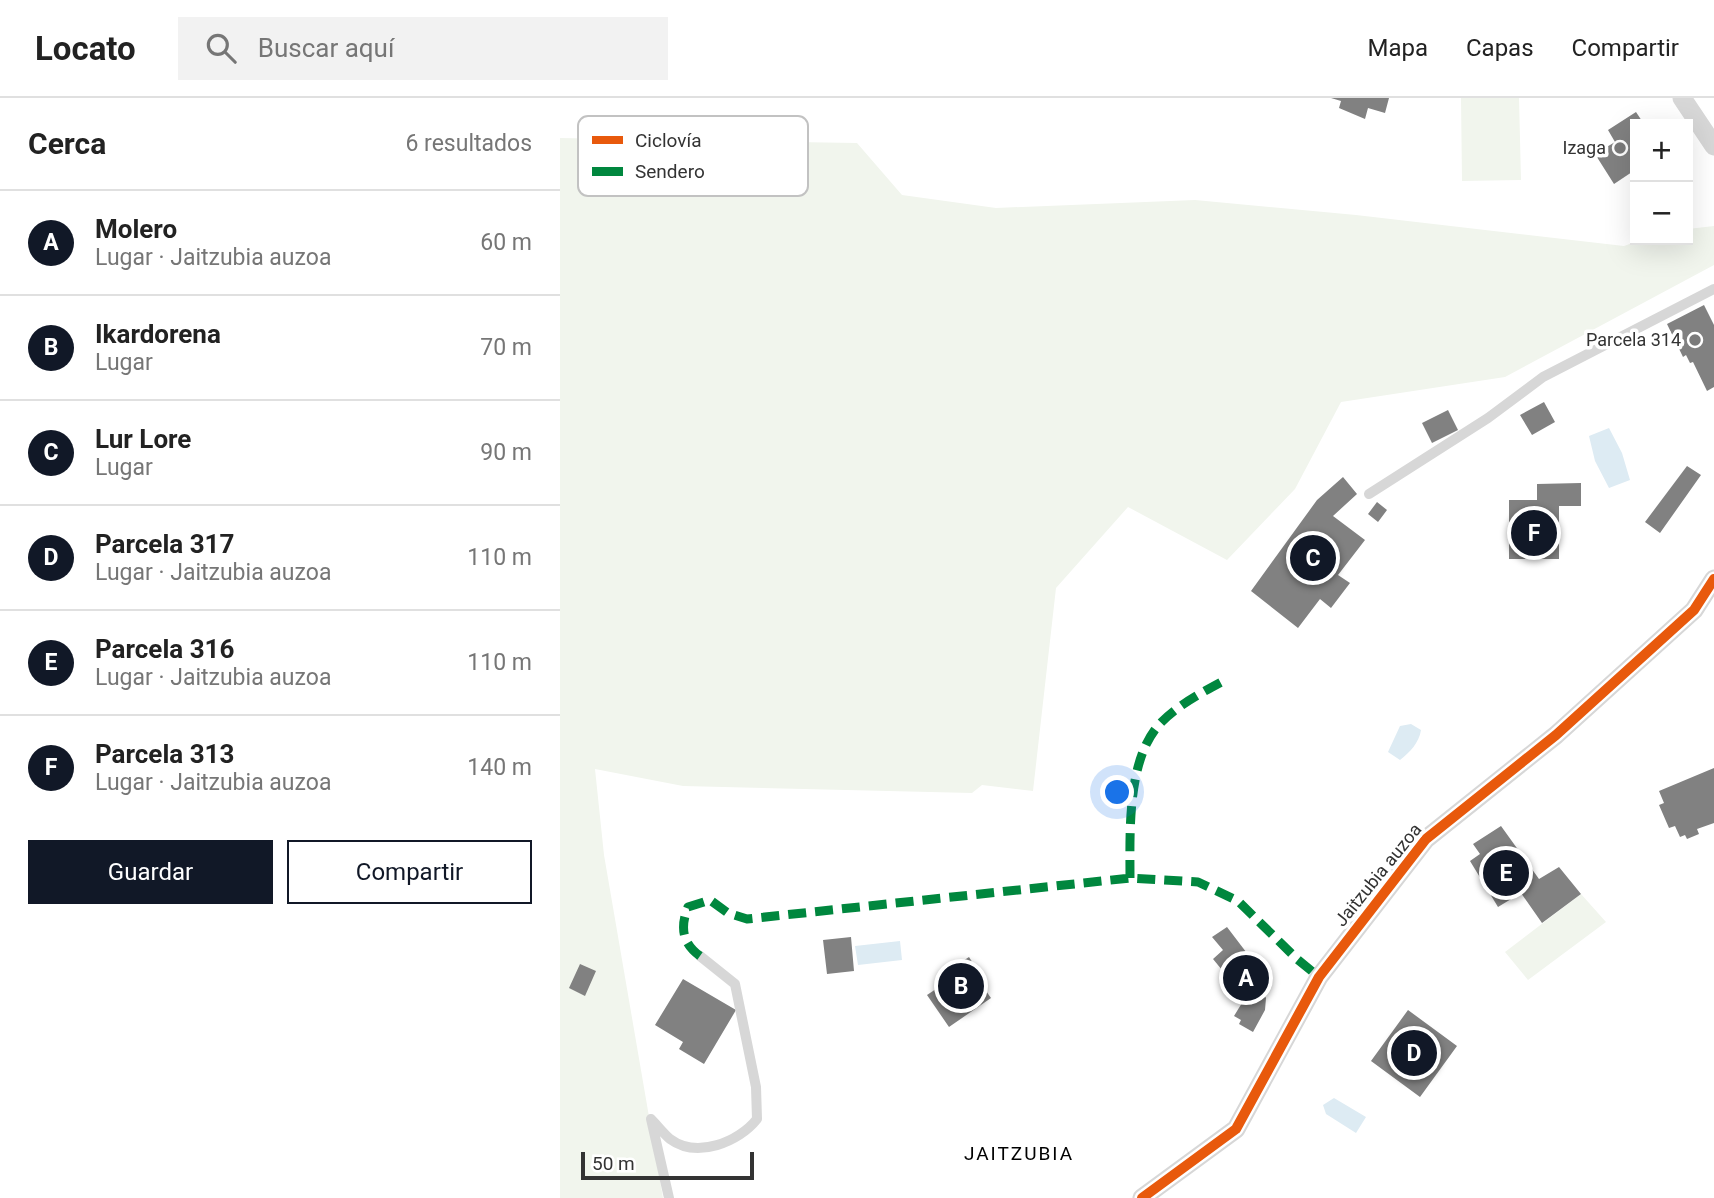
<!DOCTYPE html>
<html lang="es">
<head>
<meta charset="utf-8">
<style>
  :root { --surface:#fff; --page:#f2f2f2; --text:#222; --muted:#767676; --line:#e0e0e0; --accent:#111827 }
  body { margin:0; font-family:Roboto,sans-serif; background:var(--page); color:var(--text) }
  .controls { position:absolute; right:21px; top:21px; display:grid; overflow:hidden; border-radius:0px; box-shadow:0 7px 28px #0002 }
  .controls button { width:63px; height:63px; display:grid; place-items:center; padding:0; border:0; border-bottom:2px solid var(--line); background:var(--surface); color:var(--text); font:35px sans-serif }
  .scale { position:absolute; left:21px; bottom:18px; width:173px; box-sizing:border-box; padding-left:7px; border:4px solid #333; border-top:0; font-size:19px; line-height:24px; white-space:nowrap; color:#333; -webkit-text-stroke:5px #fff; paint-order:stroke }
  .you { position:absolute; left:558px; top:695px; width:24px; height:24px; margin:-18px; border:5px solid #fff; border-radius:50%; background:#1a73e8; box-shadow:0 0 0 10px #1a73e833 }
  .badge { display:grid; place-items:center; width:46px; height:46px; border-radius:50%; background:var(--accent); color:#fff; font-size:23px; font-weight:700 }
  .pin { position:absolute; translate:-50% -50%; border:4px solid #fff; box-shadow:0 2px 7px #0006 }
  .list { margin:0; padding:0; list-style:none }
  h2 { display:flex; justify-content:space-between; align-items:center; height:91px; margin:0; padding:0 28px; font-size:30px }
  h2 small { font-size:23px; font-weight:400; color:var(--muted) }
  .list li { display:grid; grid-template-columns:46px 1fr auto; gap:21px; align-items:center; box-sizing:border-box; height:105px; padding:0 28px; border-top:2px solid var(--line) }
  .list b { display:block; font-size:26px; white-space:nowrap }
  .list p { margin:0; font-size:23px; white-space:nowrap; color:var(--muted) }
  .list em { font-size:23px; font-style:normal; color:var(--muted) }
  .actions { display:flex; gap:14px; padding:21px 28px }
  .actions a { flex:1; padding:16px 0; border:2px solid var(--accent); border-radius:0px; text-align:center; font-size:24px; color:var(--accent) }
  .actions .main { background:var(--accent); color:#fff }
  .icon { flex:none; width:38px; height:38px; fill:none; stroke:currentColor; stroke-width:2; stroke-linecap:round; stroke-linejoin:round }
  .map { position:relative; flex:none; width:1154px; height:1100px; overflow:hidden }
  header { display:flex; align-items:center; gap:42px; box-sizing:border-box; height:98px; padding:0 35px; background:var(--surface); border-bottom:2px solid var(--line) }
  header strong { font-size:33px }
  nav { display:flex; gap:38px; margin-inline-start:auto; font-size:24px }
  .search { width:490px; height:63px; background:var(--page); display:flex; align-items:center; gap:18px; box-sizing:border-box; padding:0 24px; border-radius:0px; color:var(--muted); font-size:26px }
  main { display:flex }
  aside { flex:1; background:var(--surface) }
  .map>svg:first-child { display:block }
</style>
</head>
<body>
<header>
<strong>Locato</strong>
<div class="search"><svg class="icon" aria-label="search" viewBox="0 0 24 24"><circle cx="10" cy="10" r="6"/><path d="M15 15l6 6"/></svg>Buscar aquí</div>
<nav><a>Mapa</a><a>Capas</a><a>Compartir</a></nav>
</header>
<main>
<aside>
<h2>Cerca<small>6 resultados</small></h2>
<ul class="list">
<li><span class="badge">A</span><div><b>Molero</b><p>Lugar · Jaitzubia auzoa</p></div><em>60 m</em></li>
<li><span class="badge">B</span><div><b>Ikardorena</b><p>Lugar</p></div><em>70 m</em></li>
<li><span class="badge">C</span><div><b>Lur Lore</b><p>Lugar</p></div><em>90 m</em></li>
<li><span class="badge">D</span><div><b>Parcela 317</b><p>Lugar · Jaitzubia auzoa</p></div><em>110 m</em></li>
<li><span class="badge">E</span><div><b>Parcela 316</b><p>Lugar · Jaitzubia auzoa</p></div><em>110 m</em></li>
<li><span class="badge">F</span><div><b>Parcela 313</b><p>Lugar · Jaitzubia auzoa</p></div><em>140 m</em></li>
</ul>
<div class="actions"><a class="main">Guardar</a><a>Compartir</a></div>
</aside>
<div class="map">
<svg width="1154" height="1100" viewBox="0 0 1154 1100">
  <rect width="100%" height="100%" fill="#fff"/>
  <path fill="#f1f5ed" d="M901 0H959L961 82 902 83Z
    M0 40 297 45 342 97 436 110 635 102 796 117 1064 148 1081 142H1128V131L1154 128V167L945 279 781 304 735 391 667 462 568 409 496 490 473 693 422 687 412 695 123 688 35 671 44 757 103 1100H0Z
    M1021 796 1046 824 968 882 945 854Z"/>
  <path fill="#ddebf3" d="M1049 330 1062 355 1070 382 1049 390 1035 363 1029 338Z
    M851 626 861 632C859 645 850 654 840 662L828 654 840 628Z
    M340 843 342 862 298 867 295 848Z
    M774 1000 806 1019 796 1035 766 1016 763 1007Z"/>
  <path fill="#818181" d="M771 0H829L825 15 808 10 805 21 779 10 781 3Z
    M1076 14 1084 26H1075V72L1054 86 1035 56 1055 44 1048 32Z
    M1144 207 1154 227V289L1147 293 1133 264 1130 265 1126 257 1123 259 1107 226Z
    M984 304 995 324 972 337 960 317Z
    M888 312 898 332 872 345 862 325Z
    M1127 368 1141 377 1100 435 1085 424Z
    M783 379 797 396 773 418 805 442 778 477 790 485 771 510 760 501 738 530 691 493 757 402Z
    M1021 385V408H999V461H949V402H977V386Z
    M817 404 827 412 818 424 808 416Z
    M1154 670V725L1137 731 1139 736 1127 741 1125 737 1120 739 1115 728 1109 730 1099 707 1104 705 1099 693Z
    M941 728 979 781 999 769 1021 796 982 825 961 795 938 809 910 763 920 756 913 746Z
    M667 829 699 871 703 865 710 870 700 889 706 900 705 912 693 934 679 926 681 922 674 918 685 900 653 861 663 852 652 839Z
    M291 839 294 873 267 876 263 842Z
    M409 859 418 873 414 876 431 900 389 929 367 897 394 879 389 872Z
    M20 866 36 873 25 898 9 890Z
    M123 881 176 912 144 966 119 951 123 944 95 927Z
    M848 912 897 948 860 999 811 963Z"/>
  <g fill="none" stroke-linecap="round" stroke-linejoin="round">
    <path stroke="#d7d7d7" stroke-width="10" d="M809 396 928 320 983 279 1154 191
      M109 1100 91 1021C97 1027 103 1035 110 1041 137 1061 179 1044 197 1021L196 989 175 886 140 858"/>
    <path stroke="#d7d7d7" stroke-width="19" d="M1122 0 1154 48
      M582 1100 676 1031 759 879 866 741 996 637 1134 512 1154 481"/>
    <path stroke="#00873e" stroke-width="9" stroke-dasharray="18 9" stroke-linecap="butt" d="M570 780C570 735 567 666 597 629 615 608 643 594 667 581
      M140 858C122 845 120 829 128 809L150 802 168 815 187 821 570 780 638 784 678 803 737 861 759 879"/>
    <g stroke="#fff" stroke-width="15">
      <path id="cycleway" d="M582 1100 676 1031 759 879 866 741 996 637 1134 512 1154 481"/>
    </g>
    <use href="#cycleway" stroke="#e8590c" stroke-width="10"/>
  </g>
  <g fill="#7a7a7a" stroke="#fff" stroke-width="2.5">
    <circle cx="1060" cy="50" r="7"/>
    <circle cx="1135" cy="242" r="7"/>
  </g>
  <g text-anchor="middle" stroke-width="7" stroke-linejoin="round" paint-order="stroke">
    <g font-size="18" fill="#333" stroke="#fff" text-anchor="end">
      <text x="1046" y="56">Izaga</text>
      <text x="1121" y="248">Parcela 314</text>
    </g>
    <g font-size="18" fill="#333" stroke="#fff">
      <text transform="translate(818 777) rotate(-51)" y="6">Jaitzubia auzoa</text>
    </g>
    <g font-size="19" letter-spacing="2" fill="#000" stroke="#fff">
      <text x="459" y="1062">JAITZUBIA</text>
    </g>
  </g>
  <rect x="18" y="18" width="230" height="80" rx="10" fill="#fff" stroke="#c2c2c2" stroke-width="2"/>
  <rect x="32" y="38" width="31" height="8" fill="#e8590c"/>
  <rect x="32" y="69" width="31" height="9" fill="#00873e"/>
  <g font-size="19" fill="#333">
    <text x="75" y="49">Ciclovía</text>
    <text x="75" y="80">Sendero</text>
  </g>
</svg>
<div class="controls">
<button>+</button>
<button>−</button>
</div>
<div class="scale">50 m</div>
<div class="you"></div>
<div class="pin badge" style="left:686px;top:880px">A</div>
<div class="pin badge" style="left:401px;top:888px">B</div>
<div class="pin badge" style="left:753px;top:460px">C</div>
<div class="pin badge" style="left:854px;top:955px">D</div>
<div class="pin badge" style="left:946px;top:775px">E</div>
<div class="pin badge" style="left:974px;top:435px">F</div>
</div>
</main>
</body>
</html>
